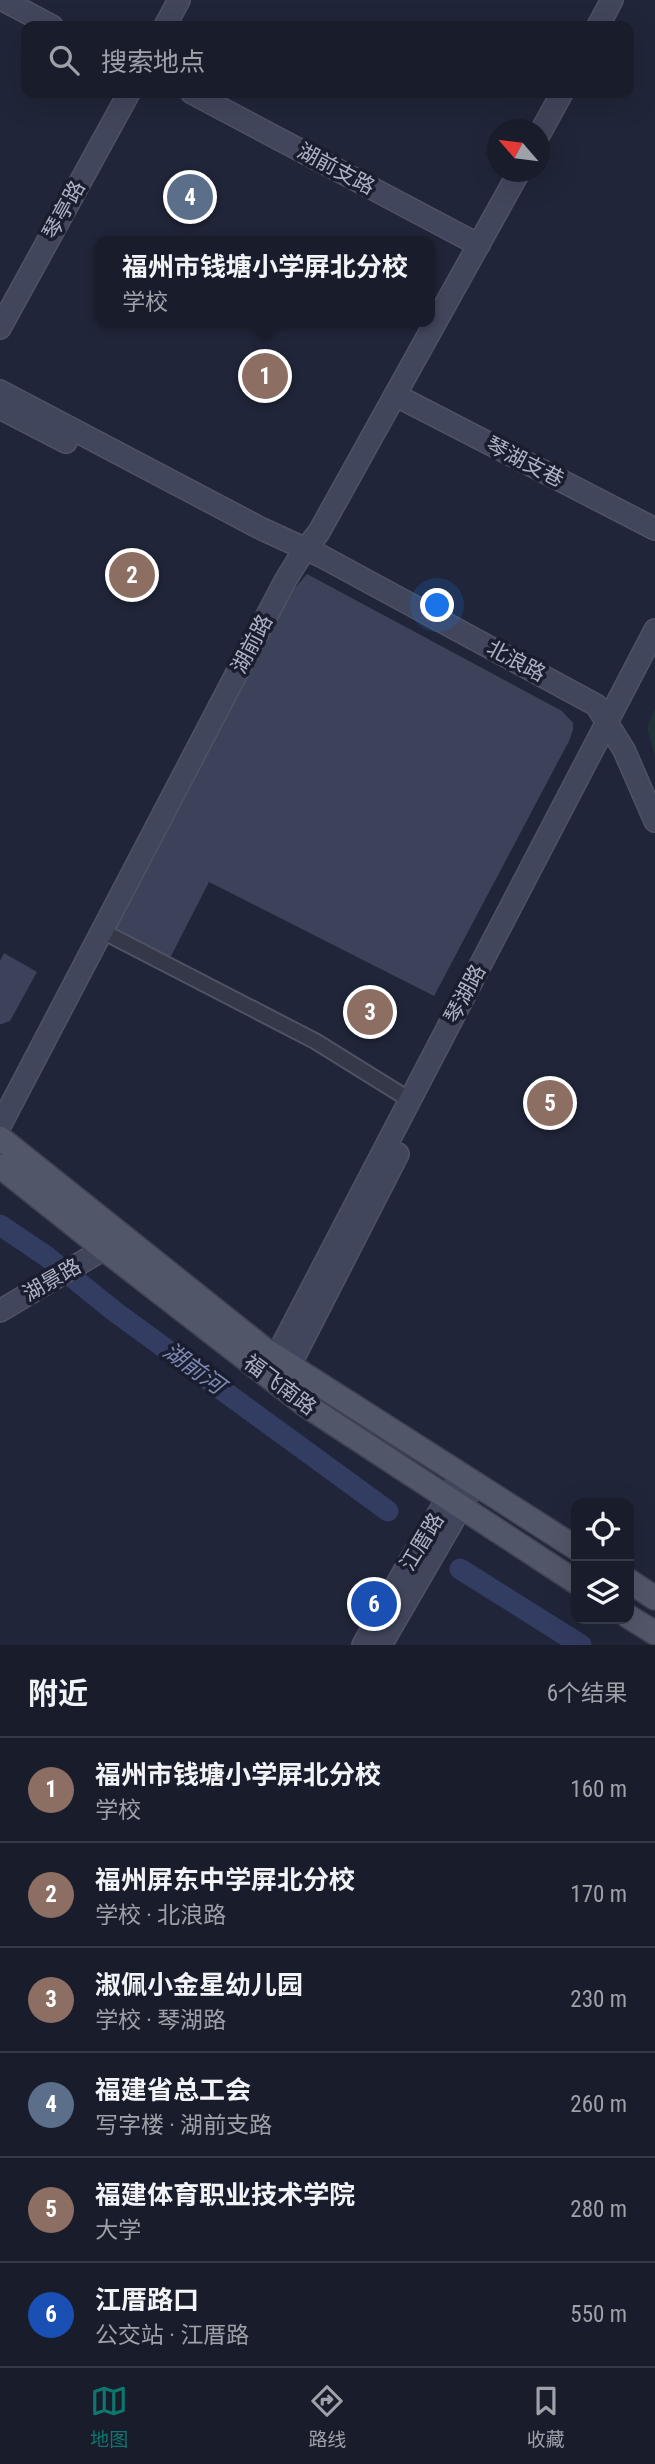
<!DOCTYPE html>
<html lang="zh">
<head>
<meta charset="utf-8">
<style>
  :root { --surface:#181c2b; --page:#212533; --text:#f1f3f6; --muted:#9fa1a9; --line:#363a47; --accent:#0f766e }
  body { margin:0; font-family:"Roboto Condensed","Noto Sans SC",sans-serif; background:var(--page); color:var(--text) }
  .controls { position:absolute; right:21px; bottom:21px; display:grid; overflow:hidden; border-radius:14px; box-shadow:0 7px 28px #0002 }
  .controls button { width:63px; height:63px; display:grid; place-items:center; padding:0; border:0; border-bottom:2px solid var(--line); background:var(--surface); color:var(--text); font:35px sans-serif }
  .compass { position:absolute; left:487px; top:119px; width:63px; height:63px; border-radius:50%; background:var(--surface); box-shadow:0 7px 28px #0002; rotate:298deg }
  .you { position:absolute; left:438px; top:606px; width:24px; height:24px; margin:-18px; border:5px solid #fff; border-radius:50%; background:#1a73e8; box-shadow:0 0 0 10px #1a73e833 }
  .badge { display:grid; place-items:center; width:46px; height:46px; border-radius:50%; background:var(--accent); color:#fff; font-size:23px; font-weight:700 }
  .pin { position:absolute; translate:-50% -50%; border:4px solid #fff; box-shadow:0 2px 7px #0006 }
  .popup { position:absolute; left:95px; top:236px; width:340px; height:91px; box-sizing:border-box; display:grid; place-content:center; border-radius:14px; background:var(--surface); filter:drop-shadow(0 2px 5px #0005); font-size:23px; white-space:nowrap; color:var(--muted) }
  .popup b { font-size:26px; color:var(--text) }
  .popup::after { content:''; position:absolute; left:50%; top:100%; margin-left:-14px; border:14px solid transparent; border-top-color:var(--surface) }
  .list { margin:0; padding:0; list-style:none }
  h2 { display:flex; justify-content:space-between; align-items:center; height:91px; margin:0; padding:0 28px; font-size:30px }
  h2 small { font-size:23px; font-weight:400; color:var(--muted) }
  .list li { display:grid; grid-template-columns:46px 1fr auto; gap:21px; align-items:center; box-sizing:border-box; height:105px; padding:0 28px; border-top:2px solid var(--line) }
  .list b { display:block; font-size:26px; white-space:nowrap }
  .list p { margin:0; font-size:23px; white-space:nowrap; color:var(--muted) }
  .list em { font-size:23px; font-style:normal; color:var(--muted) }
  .icon { flex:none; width:38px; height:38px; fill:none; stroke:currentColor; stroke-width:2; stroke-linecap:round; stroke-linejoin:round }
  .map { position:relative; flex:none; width:655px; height:1645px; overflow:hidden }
  .search { position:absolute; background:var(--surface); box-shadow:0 7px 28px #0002; left:21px; right:21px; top:21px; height:77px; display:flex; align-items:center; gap:18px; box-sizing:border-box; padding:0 24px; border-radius:14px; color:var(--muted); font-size:26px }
  .sheet { height:721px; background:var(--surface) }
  nav { display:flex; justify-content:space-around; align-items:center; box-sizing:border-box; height:98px; border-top:2px solid var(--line); background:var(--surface); font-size:19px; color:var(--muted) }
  nav a { display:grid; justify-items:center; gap:4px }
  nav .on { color:var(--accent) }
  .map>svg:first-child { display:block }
</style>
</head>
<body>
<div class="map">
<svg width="655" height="1645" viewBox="0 0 655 1645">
  <rect width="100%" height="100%" fill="#202539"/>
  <path fill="#22323a" d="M655 708V757L647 728Z"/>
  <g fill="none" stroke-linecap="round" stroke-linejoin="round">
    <path stroke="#333c61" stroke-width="21" d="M0 1225 46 1256 114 1311 388 1511
      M460 1569 581 1645"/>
  </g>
  <path fill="#3c4259" d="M307 574 562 711 573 723V730L569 741 434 996 209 882 169 960 114 932 283 602Z
    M4 953 37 972 10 1021 2 1024H0V961Z"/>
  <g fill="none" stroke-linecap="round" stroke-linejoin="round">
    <g stroke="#4e5264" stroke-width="18">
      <path id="street" d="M102 931 315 1041 410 1100"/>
    </g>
    <g stroke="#4e5264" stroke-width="24">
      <path id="secondary" d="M3 0 52 26
        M165 26 179 0
        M598 26 612 0
        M192 93 479 245
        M540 133 562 93
        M0 328 129 93
        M0 391 262 529 321 556 596 705 624 750 655 821
        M395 395 655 529
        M0 408 66 442
        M0 1126 285 581 301 555 319 532 519 172
        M0 1311 104 1249
        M276 1357 655 630
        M289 1367 398 1154
        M363 1645 408 1564 461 1476
        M381 1645 475 1483"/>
    </g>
    <g stroke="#3d4153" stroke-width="26">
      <path id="primary" d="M0 1138 264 1349 576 1548
        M0 1166 104 1249 304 1404 576 1582
        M629 1581 655 1598
        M629 1617 655 1633"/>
    </g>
    <use href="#street" stroke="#343849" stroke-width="14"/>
    <use href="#secondary" stroke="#42465c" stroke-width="21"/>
    <use href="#primary" stroke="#525669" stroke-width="23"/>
  </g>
  <g text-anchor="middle" stroke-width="7" stroke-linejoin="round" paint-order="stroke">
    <g font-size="21" fill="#aeb2c6" stroke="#191d2e">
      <text transform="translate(336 169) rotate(28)" y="7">湖前支路</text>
      <text transform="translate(64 210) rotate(-61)" y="7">琴亭路</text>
      <text transform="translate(525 462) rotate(27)" y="7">琴湖支巷</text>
      <text transform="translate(252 644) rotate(-62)" y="7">湖前路</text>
      <text transform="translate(516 661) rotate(28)" y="7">北浪路</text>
      <text transform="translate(465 994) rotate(-62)" y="7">琴湖路</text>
      <text transform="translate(52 1280) rotate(-30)" y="7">湖景路</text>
      <text transform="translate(280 1385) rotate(37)" y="7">福飞南路</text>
      <text transform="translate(422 1542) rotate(-59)" y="7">江厝路</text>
    </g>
    <g font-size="23" font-style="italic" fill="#7d89b3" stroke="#191d2e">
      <text transform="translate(194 1368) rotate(36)" y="8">湖前河</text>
    </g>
  </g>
</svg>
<div class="controls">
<button><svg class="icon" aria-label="locate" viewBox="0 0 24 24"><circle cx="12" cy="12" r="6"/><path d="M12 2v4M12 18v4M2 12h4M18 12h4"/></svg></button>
<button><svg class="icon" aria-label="layers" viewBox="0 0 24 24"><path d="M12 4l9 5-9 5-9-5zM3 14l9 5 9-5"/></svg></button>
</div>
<svg class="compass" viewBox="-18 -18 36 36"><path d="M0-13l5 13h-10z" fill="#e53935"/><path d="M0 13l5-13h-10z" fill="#9fa1a9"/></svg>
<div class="you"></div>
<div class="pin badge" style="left:265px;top:376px;background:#8d6e63">1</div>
<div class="popup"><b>福州市钱塘小学屏北分校</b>学校</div>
<div class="pin badge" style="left:132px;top:575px;background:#8d6e63">2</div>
<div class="pin badge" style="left:370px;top:1012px;background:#8d6e63">3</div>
<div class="pin badge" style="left:190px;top:197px;background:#5c6f8a">4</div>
<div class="pin badge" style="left:550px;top:1103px;background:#8d6e63">5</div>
<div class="pin badge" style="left:374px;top:1604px;background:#1a4fb4">6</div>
<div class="search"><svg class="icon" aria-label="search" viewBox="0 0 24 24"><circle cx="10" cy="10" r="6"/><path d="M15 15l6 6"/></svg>搜索地点</div>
</div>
<section class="sheet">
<h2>附近<small>6个结果</small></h2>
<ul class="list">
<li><span class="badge" style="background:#8d6e63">1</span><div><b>福州市钱塘小学屏北分校</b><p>学校</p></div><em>160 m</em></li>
<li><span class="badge" style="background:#8d6e63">2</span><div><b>福州屏东中学屏北分校</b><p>学校 · 北浪路</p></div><em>170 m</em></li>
<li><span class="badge" style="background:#8d6e63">3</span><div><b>淑佩小金星幼儿园</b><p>学校 · 琴湖路</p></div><em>230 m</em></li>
<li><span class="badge" style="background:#5c6f8a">4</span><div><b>福建省总工会</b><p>写字楼 · 湖前支路</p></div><em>260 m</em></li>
<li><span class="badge" style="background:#8d6e63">5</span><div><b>福建体育职业技术学院</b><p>大学</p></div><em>280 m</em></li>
<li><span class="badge" style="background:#1a4fb4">6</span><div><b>江厝路口</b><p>公交站 · 江厝路</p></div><em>550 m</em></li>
</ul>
</section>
<nav>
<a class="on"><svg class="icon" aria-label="map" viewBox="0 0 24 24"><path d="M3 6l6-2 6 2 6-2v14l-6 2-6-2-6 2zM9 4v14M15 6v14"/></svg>地图</a>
<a><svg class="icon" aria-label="directions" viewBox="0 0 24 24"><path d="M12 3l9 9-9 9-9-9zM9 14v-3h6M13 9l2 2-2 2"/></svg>路线</a>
<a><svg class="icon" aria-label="saved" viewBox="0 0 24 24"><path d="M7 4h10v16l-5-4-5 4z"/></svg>收藏</a>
</nav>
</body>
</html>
